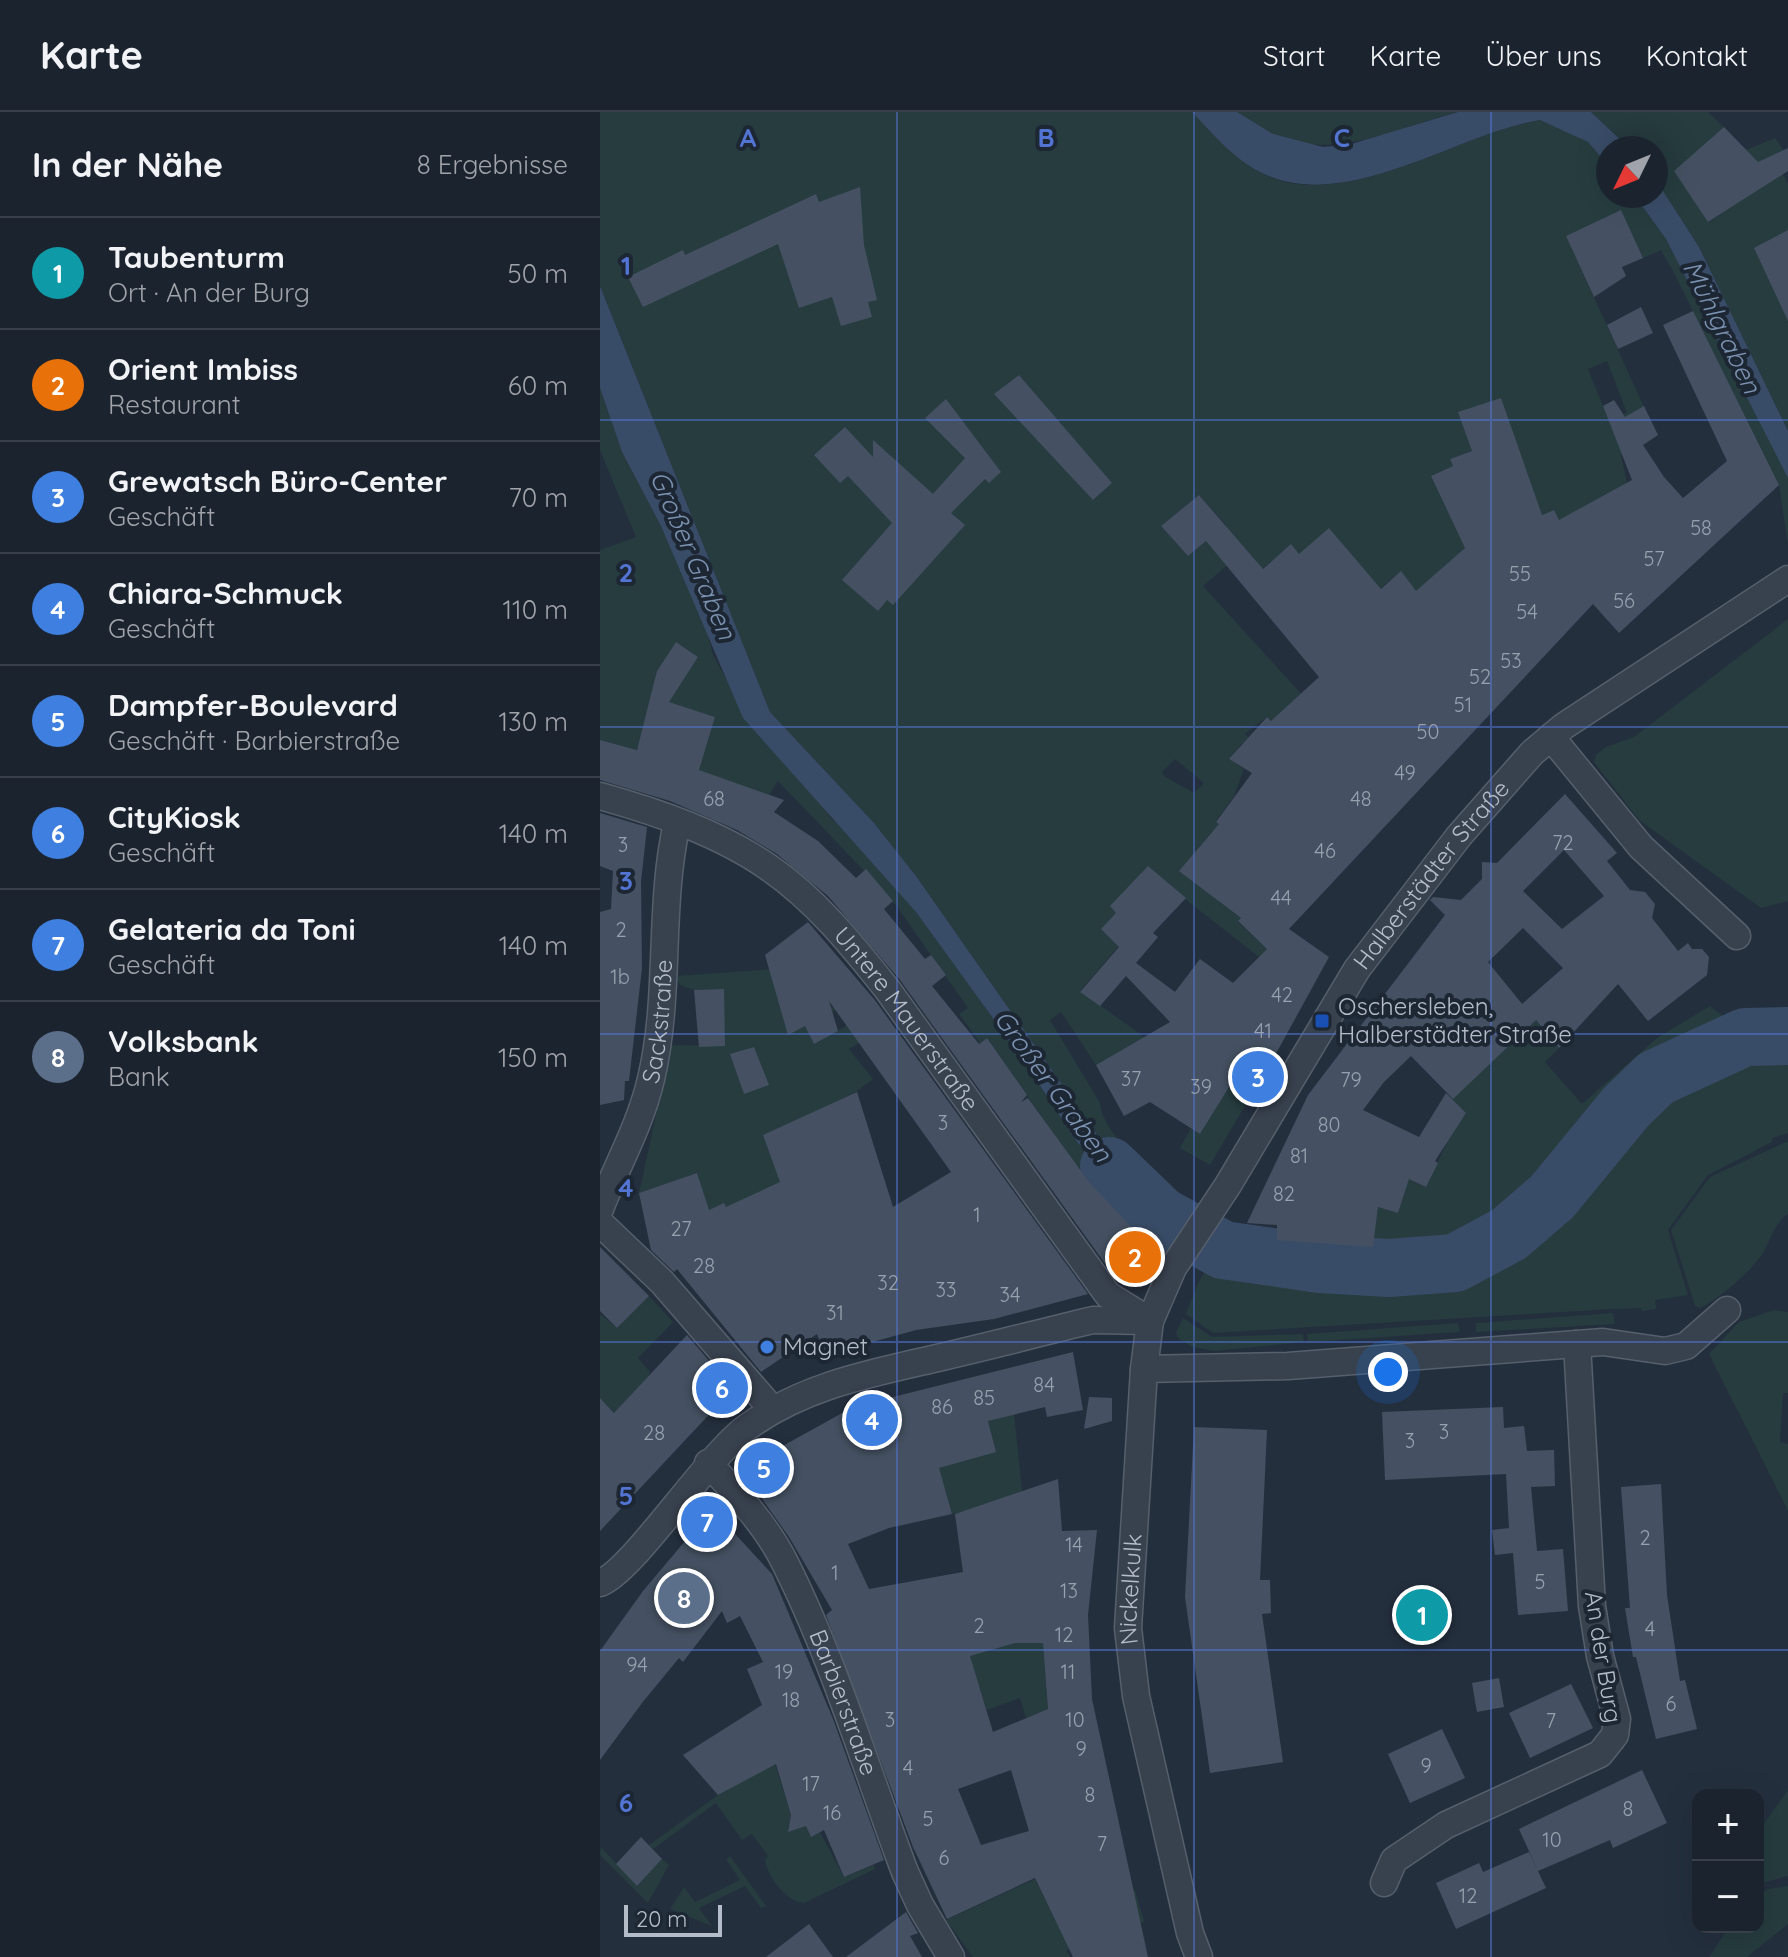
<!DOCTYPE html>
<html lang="de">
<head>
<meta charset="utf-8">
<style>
  :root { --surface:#1b232e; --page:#282f3a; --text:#f1f3f6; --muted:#a0a4aa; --line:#39404a; --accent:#8c9099 }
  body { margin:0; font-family:Quicksand,sans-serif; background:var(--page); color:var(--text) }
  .controls { position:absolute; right:24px; bottom:24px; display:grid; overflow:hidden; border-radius:16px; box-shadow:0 8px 32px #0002 }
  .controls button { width:72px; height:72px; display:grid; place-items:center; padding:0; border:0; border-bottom:2px solid var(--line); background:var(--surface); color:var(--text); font:40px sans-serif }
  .compass { position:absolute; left:996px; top:24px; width:72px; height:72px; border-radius:50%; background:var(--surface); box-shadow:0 8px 32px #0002; rotate:227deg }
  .scale { position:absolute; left:24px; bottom:20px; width:98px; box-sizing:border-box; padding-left:8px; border:4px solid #b4bcc9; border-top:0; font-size:22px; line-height:28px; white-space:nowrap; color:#b4bcc9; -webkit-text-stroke:6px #1d2633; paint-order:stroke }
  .you { position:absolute; left:788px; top:1260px; width:28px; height:28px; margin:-20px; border:6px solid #fff; border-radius:50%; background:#1a73e8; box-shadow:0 0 0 12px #1a73e833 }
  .badge { display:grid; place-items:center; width:52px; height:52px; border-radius:50%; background:var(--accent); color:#fff; font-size:26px; font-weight:700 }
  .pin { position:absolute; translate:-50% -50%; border:4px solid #fff; box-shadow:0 2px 8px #0006 }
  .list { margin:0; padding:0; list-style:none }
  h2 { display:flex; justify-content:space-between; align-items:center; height:104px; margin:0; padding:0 32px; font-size:34px }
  h2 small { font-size:26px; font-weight:400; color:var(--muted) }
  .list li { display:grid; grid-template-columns:52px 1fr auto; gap:24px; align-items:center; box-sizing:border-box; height:112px; padding:0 32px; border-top:2px solid var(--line) }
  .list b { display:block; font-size:30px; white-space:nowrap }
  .list p { margin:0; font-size:26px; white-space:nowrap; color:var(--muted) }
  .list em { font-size:26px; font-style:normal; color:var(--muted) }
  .map { position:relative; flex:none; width:1188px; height:1845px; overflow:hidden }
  header { display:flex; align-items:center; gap:48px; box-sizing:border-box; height:112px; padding:0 40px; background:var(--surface); border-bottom:2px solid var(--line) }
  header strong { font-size:38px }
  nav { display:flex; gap:44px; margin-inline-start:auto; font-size:28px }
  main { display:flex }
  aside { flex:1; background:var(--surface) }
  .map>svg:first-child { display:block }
</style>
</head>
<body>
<header>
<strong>Karte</strong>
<nav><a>Start</a><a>Karte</a><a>Über uns</a><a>Kontakt</a></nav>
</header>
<main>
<aside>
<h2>In der Nähe<small>8 Ergebnisse</small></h2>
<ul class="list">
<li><span class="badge" style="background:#0f9aa8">1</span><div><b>Taubenturm</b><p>Ort · An der Burg</p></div><em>50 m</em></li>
<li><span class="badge" style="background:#e8710a">2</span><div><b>Orient Imbiss</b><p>Restaurant</p></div><em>60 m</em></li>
<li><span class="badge" style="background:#3f7fe0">3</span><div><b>Grewatsch Büro-Center</b><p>Geschäft</p></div><em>70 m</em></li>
<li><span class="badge" style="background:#3f7fe0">4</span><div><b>Chiara-Schmuck</b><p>Geschäft</p></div><em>110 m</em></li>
<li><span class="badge" style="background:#3f7fe0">5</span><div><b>Dampfer-Boulevard</b><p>Geschäft · Barbierstraße</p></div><em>130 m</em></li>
<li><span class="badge" style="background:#3f7fe0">6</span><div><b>CityKiosk</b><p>Geschäft</p></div><em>140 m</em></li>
<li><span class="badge" style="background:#3f7fe0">7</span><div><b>Gelateria da Toni</b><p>Geschäft</p></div><em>140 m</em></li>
<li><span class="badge" style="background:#5c6f8a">8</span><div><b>Volksbank</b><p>Bank</p></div><em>150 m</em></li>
</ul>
</aside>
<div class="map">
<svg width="1188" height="1845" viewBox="0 0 1188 1845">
  <rect width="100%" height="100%" fill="#242f3e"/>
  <path fill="#263c3f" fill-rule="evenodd" d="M0 0H592C610 20 633 44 656 58 739 107 856 21 940 8 961 17 999 29 1007 52 1011 61 1008 75 1008 84H1035L1066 127 1183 353 1188 366V433L1179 373 1073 159 1061 138 1043 146 1021 99 966 124 1044 295 1039 329 1021 343 1027 371 964 419 953 398 940 404 859 300 872 339 850 347 853 354 831 364 850 404 885 423 817 491 800 460 780 477 729 416 740 497 691 433 662 457 646 437 603 474 756 642 692 630 667 605 645 622 661 636 656 643 642 631 630 647 644 657 634 684 616 709 628 718 622 727 612 720 594 741 631 770 618 789 641 806 638 810 667 837 659 845 585 787 543 806 480 879 546 926 566 981 537 929 496 953 461 900 450 908 500 991C503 1024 556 1066 581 1089L574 1100 538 1072 512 1044 316 764 274 711 170 600 0 174ZM1007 249 1027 301 1009 309 988 257ZM419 263 511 371 494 388 406 273ZM599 383 626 413 588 444 561 414ZM575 647 604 671 594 681 564 664 562 660Z
    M637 0H858C778 21 712 62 637 0Z
    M991 0H1108L1124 15 1096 90 1109 110 1162 75 1146 38 1175 26 1187 43 1176 48 1188 72V319L1099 135 1056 68V36H1029Z
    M0 276 22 340 61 414 104 508 113 543 129 572 230 705 267 740 316 800 424 949 474 1026 511 1072 561 1123 551 1136 477 1055 387 926 380 931 359 902 368 896 293 789 178 669 169 683 77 651 84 632 105 638 115 605 75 592 70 605 47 599 38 638 0 628V438L36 425 0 338ZM76 531 98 545 79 574 57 559Z
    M1188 507V789L1161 796 1039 708 994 650 996 643 1006 635 1034 625Z
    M188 856 236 898 212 911 207 902 188 922 205 914 214 932 250 912 261 930 249 937 273 967 256 980 214 1000 233 1052 126 1095 124 1091 104 1101 97 1061 39 1081 71 933 124 934 123 877 94 878 80 873 75 864ZM154 935 168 973 144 981 131 942Z
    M900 865 959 936 945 950 982 992 1057 926 1110 894 1135 914 1139 906 1188 903V912C1139 914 1113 913 1080 953L1087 966 1144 940 1188 935V1021L1172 1026V1030L1108 1063 1068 1118 1088 1183 1055 1188 1056 1197 1042 1199 1041 1196 1013 1197 613 1221 586 1202 598 1171 630 1117 677 1128 773 1134 778 1095 798 1101 809 1067 826 1075 850 1024 847 1021 866 1001 847 982 878 956 881 960 908 934 878 898Z
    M628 976 649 987 610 1053 580 1036 591 1016 600 1022Z
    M1188 1029V1102C1170 1115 1171 1133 1158 1148 1142 1167 1121 1185 1100 1196L1095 1194 1071 1118 1110 1065Z
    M49 1184 73 1210 38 1246 50 1260 30 1316 0 1286V1202L17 1216Z
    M1174 1198 1188 1200V1281H1183L1180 1330 1188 1332V1399L1109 1242 1139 1210Z
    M1013 1201 1015 1212 876 1220V1211Z
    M583 1206 612 1225 703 1222 704 1230 614 1239 592 1235 578 1226 576 1221Z
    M858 1211 860 1220 708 1230 707 1222Z
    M414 1302 423 1388 352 1402 332 1334 370 1338 394 1332 388 1309Z
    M409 1530 443 1531 448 1597 426 1606 420 1586 387 1598 379 1574 363 1546Z
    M175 1652 191 1703 188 1719 206 1714 211 1724 220 1720 244 1765 274 1753 275 1757 204 1791C185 1789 168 1765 165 1748L168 1744 152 1722 142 1728 116 1691 53 1737 49 1733 118 1683Z
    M1188 1678V1764L1158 1772V1720Z
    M1 1735 37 1774 62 1747 69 1753 48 1791 0 1743Z
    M130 1744 166 1794 161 1796 145 1774 99 1796 112 1814 70 1797 84 1775 95 1790 140 1768 126 1747Z
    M435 1767 455 1808 496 1789 535 1778 544 1810 513 1820 500 1836 466 1838 471 1845H373L346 1808Z
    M1188 1774V1812L1147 1845H1109L1129 1815H1158V1783L1168 1777Z"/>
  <path fill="#394c67" d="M592 0H637L673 22 723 35 748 33 858 0H991L1029 36H1008V53L988 30 940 8C854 22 742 106 656 58 631 44 611 20 592 0Z
    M1056 68 1099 135 1188 319V366L1066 127 1035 84H1056Z
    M0 174 170 600 274 711 316 764 512 1044 538 1072 574 1100 561 1123 511 1072 474 1026 424 949 316 800 143 606 61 414 22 340 0 276Z
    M1188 912V935L1144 940 1087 966 1080 953C1112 914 1139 912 1188 912Z"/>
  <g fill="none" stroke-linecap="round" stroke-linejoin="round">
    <path stroke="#394c67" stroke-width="58" d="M509 1054 561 1104 623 1138 720 1152 789 1156 855 1151 909 1122 952 1085 1026 995 1056 966 1145 925 1188 924"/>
  </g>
  <path fill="#455162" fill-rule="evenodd" d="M1124 15 1158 50 1188 36V59L1108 110 1074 59Z
    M260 75 264 133 277 188 268 190 272 205 241 214 232 185 199 196 178 132 43 195 28 165 83 138 85 143 216 82 219 90Z
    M1021 98 1043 146 1022 155 1026 164 994 185 966 124Z
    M1188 118V209L1154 136Z
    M1041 195 1053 221 1018 237 1007 213Z
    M1093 199 1179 373 1019 521 993 492 689 817 729 845 650 989 629 975 600 1022 550 990 524 1004 496 953 570 910 526 864 500 894 480 880 519 835 501 817 516 801 510 794 548 754 586 786 553 821 558 825 536 851 575 880 600 847 633 871 667 837 638 809 641 806 579 759 619 712 616 710 652 661 629 647 667 605 671 609 719 565 606 429 588 444 561 414 599 383 663 457 691 432 699 442 729 416 781 477 801 459 816 479 865 436 831 364 853 354 850 347 872 339 858 300 901 286 942 403 954 398 959 408 1032 368 1003 294 1014 288 1025 305 1044 294 1058 323 1043 333 1064 365 1083 386 1127 349 1063 213Z
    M419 263 512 371 493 388 394 282Z
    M346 287 401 360 389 371 385 367 351 401 365 413 293 493 287 488 278 499 242 468 292 411 248 364 240 371 214 343 245 315 273 345V328L333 382 365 346 325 306Z
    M76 530 98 545 69 590 115 605 99 658 184 688 174 700 218 729 256 766 266 757 293 789 284 797 325 847 331 843 346 863 332 874 379 932 387 926 427 983 421 990 428 986 489 1070 551 1136 517 1168 300 868 228 784 177 742 137 718 70 689 0 668V628L37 638 57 559Z
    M965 682 1017 741 1007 749 1030 778 1045 780 1055 792 1052 806 1078 839 1088 831 1092 837H1102L1109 845 1107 863 1048 909 1018 872 959 936 936 908 853 987 811 944 784 970 763 998 819 1025 846 981 866 1001 835 1049 838 1051 826 1075 809 1067 798 1101 778 1095 773 1135 677 1128V1113L647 1111 708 983 845 803 830 788 833 785 861 788 882 767V750L897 751ZM964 738 1004 784 962 817 923 779ZM923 816 963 856 922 892 888 850Z
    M0 701 47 715 41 770 42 856 29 969H25L24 988 0 993V800L11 797 13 759 0 754Z
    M208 810 274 887 488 1182 394 1207 316 1218 225 1243 217 1222 161 1260 77 1157 74 1160 51 1138 39 1081 97 1061 109 1098 124 1091 126 1095 180 1070 163 1023 257 980 293 1095 351 1060 229 889 238 919 214 932 205 914 188 923 165 843Z
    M124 877 125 934 99 935 94 878Z
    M154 935 169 973 144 982 130 942Z
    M0 1135 49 1184 17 1216 0 1199Z
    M87 1223 133 1277 0 1419V1286L14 1301Z
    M473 1240 483 1298 447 1305 445 1295 388 1309 396 1340 339 1356 352 1402 289 1416 248 1432 269 1477 363 1460 355 1402 458 1367 462 1419 497 1418 488 1503 492 1587 548 1845H473L435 1766 347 1807 313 1735 226 1503 232 1498 189 1425 141 1357 253 1295ZM415 1531H443L448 1597 393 1620 370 1544ZM411 1658 429 1719 381 1733 358 1677Z
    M489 1285 512 1286V1309L484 1317Z
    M903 1295 904 1316 924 1314 927 1339 954 1338 955 1374 931 1375 937 1439 963 1437 968 1499 918 1503 913 1441 895 1443 892 1418 909 1416 906 1362 785 1368 782 1300Z
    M594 1315 667 1318 660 1468H670L671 1501 662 1502 683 1650 610 1661 585 1485Z
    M1061 1372 1067 1483 1080 1569 1085 1568 1097 1617 1056 1627 1036 1545H1033L1025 1496H1030L1021 1375Z
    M112 1397 172 1462 233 1607 284 1748 244 1765 224 1718 211 1725 206 1714 188 1720 191 1703 176 1652 118 1683 83 1643 162 1593 147 1557 163 1550 140 1504 127 1511 122 1499 83 1550 79 1546 42 1591 0 1648V1539L43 1479Z
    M807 1503a15 15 0 1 1 30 0a15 15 0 1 1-30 0Z
    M899 1566 904 1595 877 1600 872 1571Z
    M971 1572 993 1616 930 1646 909 1601Z
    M842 1617 865 1666 810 1691 788 1642Z
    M1042 1658 1067 1711 1013 1736 1010 1728 938 1759 919 1717Z
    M41 1725 62 1747 37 1774 16 1752Z
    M929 1740 946 1776 856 1817 836 1771 879 1751 883 1760Z
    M306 1800 318 1821 310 1824 322 1845H246Z
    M209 1812 233 1845H166Z"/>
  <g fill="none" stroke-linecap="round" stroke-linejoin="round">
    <g stroke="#565f6c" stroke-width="29">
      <g id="street">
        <path d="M951 625 1041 735 1137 824"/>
        <path id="s1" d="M0 684C57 700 119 721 168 755 215 787 252 833 287 877L508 1183 550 1209"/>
        <path id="s2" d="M0 1097C17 1053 40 1014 51 967 71 883 58 795 77 711"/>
        <path d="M0 1111 62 1170 172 1297"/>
        <path d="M544 1257 688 1254 1003 1230 1065 1239 1086 1234 1127 1198"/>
        <path id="s3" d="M108 1351C135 1380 165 1412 183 1447 233 1545 266 1657 305 1760L320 1793 351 1845"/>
        <path d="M0 1471C32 1460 106 1346 146 1316 201 1275 267 1262 333 1247 381 1236 428 1224 476 1212L493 1208 549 1209"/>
        <path d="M784 1771 794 1748 846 1713 1000 1642 1015 1623 1017 1607 1000 1544 992 1494 977 1232"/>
        <path id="s4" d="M599 1845 590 1821 536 1584 528 1516 544 1257 550 1209 573 1156 628 1073 757 857 859 724 932 641 964 614 1188 467"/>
      </g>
    </g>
    <use href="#street" stroke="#38414e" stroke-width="26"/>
  </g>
  <path fill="none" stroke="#5274d3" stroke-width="2" stroke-opacity="0.55" d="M297 0V1845M594 0V1845M891 0V1845M0 308H1188M0 615H1188M0 922H1188M0 1230H1188M0 1538H1188"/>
  <rect fill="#1a4fb4" stroke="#1d2633" stroke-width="3" x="714" y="901" width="16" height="16" rx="4"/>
  <circle fill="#3f7fe0" stroke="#1d2633" stroke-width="3" cx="167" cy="1235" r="8"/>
  <g text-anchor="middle" stroke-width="8" stroke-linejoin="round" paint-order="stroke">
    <g font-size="20" fill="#98a1af">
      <text x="1101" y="423">58</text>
      <text x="1054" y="454">57</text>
      <text x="920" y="469">55</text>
      <text x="1024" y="496">56</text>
      <text x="927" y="507">54</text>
      <text x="911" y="556">53</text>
      <text x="880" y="572">52</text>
      <text x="863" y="600">51</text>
      <text x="828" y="627">50</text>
      <text x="805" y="668">49</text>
      <text x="114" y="694">68</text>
      <text x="761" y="694">48</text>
      <text x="963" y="738">72</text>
      <text x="23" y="740">3</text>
      <text x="725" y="746">46</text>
      <text x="681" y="793">44</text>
      <text x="21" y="825">2</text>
      <text x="20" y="872">1b</text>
      <text x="682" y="890">42</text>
      <text x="663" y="926">41</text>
      <text x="531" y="974">37</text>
      <text x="751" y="975">79</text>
      <text x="601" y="982">39</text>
      <text x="343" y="1018">3</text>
      <text x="729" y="1020">80</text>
      <text x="699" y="1051">81</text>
      <text x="684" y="1089">82</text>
      <text x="377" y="1110">1</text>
      <text x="81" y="1124">27</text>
      <text x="104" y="1161">28</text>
      <text x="288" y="1178">32</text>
      <text x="346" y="1185">33</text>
      <text x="410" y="1190">34</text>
      <text x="235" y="1208">31</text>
      <text x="444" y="1280">84</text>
      <text x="384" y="1293">85</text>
      <text x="342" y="1302">86</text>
      <text x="844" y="1327">3</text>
      <text x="54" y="1328">28</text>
      <text x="810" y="1336">3</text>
      <text x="1045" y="1433">2</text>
      <text x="474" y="1440">14</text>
      <text x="235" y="1468">1</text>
      <text x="940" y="1477">5</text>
      <text x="469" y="1486">13</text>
      <text x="379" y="1521">2</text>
      <text x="1050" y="1524">4</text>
      <text x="464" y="1530">12</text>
      <text x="37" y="1560">94</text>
      <text x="184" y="1567">19</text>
      <text x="468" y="1567">11</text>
      <text x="191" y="1595">18</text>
      <text x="1071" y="1599">6</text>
      <text x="290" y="1615">3</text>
      <text x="475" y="1615">10</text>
      <text x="951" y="1616">7</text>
      <text x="481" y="1644">9</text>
      <text x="826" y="1661">9</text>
      <text x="308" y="1663">4</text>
      <text x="211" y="1679">17</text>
      <text x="490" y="1690">8</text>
      <text x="1028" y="1704">8</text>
      <text x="232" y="1708">16</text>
      <text x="328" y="1714">5</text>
      <text x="952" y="1735">10</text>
      <text x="502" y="1739">7</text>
      <text x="344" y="1753">6</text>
      <text x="868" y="1791">12</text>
    </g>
    <g font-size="24" fill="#b4bcc9" stroke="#1d2633">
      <text dy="8" stroke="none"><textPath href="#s4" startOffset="1174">Halberstädter Straße</textPath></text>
      <text dy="8" stroke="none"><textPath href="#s2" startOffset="198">Sackstraße</textPath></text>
      <text dy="8" stroke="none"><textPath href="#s1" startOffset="390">Untere Mauerstraße</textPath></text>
      <text dy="8" stroke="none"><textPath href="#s4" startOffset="376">Nickelkulk</textPath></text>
      <text transform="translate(1003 1545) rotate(81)" y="8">An der Burg</text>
      <text dy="8" stroke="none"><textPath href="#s3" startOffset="278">Barbierstraße</textPath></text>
    </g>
    <g font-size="24" fill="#b4bcc9" stroke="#1d2633" text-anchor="start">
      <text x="738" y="903">Oschersleben,<tspan x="738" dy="28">Halberstädter Straße</tspan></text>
      <text x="183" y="1243">Magnet</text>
    </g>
    <g font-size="26" font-style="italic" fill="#7c92b1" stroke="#1d2633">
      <text transform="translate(1122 215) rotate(64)" y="9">Mühlgraben</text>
      <text transform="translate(93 443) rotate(67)" y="9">Großer Graben</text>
      <text transform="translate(453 974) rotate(54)" y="9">Großer Graben</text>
    </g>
  </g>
  <g font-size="26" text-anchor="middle" font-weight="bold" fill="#5274d3" stroke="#1d2633" stroke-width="8" stroke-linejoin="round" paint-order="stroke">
    <text x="148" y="35">A</text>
    <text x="446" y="35">B</text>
    <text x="742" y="35">C</text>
    <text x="26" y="163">1</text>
    <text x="26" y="470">2</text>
    <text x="26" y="778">3</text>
    <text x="26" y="1085">4</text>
    <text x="26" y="1393">5</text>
    <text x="26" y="1700">6</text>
  </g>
</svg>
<div class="controls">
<button>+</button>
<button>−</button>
</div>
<svg class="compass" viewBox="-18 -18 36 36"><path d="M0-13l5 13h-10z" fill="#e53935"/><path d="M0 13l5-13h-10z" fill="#a0a4aa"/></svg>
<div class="scale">20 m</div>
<div class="you"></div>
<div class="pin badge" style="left:822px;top:1503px;background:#0f9aa8">1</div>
<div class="pin badge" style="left:535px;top:1145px;background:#e8710a">2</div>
<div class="pin badge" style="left:658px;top:965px;background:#3f7fe0">3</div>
<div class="pin badge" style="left:272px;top:1308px;background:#3f7fe0">4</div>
<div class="pin badge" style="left:164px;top:1356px;background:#3f7fe0">5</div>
<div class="pin badge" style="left:122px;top:1276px;background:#3f7fe0">6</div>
<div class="pin badge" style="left:107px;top:1410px;background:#3f7fe0">7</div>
<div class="pin badge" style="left:84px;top:1486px;background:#5c6f8a">8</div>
</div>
</main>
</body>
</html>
